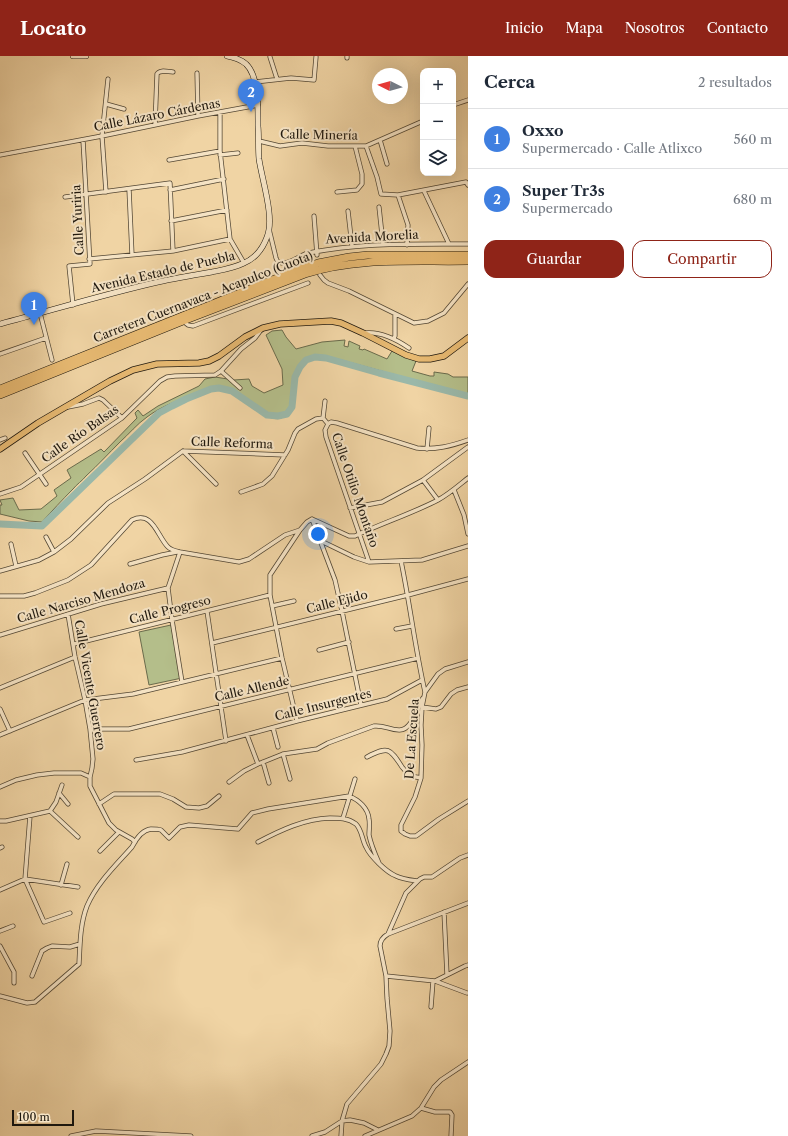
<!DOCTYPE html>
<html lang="es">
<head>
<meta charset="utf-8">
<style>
  :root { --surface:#fff; --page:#f6f6f7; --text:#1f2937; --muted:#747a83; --line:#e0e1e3; --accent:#8f2418 }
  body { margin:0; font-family:"Libre Caslon Text",serif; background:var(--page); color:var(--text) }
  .controls { position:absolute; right:12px; top:12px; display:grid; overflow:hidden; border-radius:8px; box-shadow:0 4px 16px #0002 }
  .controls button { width:36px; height:36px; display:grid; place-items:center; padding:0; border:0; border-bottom:1px solid var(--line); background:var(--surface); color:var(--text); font:20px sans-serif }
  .compass { position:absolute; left:372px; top:12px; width:36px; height:36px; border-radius:50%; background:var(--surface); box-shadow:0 4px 16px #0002; rotate:275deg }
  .scale { position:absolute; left:12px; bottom:10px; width:62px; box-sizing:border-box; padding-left:4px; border:2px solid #1f180e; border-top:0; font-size:11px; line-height:14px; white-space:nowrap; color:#1f180e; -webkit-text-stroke:3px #f5e3c4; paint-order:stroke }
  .you { position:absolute; left:318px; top:478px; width:14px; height:14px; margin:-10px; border:3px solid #fff; border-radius:50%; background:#1a73e8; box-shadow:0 0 0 6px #1a73e833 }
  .badge { display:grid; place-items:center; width:26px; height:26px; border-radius:50%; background:var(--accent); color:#fff; font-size:13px; font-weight:700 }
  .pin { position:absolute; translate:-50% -33px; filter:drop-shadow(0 1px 2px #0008) }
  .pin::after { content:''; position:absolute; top:21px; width:14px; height:12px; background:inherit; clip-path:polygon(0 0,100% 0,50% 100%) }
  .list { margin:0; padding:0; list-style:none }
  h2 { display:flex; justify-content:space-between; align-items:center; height:52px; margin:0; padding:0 16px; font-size:17px }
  h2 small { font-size:13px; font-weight:400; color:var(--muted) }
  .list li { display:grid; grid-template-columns:26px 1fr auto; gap:12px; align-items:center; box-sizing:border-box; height:60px; padding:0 16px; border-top:1px solid var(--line) }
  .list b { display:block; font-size:15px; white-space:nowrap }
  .list p { margin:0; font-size:13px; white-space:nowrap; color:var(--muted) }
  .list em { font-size:13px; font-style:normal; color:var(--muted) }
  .actions { display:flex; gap:8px; padding:12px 16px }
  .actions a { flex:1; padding:9px 0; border:1px solid var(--accent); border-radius:12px; text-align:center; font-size:14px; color:var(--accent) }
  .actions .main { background:var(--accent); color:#fff }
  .icon { flex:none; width:22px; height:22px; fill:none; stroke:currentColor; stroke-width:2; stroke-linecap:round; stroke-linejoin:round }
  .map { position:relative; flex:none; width:468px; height:1080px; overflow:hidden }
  header { display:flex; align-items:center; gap:24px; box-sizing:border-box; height:56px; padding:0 20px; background:var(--accent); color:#fff }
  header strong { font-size:19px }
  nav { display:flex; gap:22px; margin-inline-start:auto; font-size:14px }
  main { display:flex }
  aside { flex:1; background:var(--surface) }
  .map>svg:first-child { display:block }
</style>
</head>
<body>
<header>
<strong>Locato</strong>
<nav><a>Inicio</a><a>Mapa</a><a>Nosotros</a><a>Contacto</a></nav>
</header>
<main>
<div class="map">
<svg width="468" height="1080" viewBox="0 0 468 1080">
  <rect width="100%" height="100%" fill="#f0d4a4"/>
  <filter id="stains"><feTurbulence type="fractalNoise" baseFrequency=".005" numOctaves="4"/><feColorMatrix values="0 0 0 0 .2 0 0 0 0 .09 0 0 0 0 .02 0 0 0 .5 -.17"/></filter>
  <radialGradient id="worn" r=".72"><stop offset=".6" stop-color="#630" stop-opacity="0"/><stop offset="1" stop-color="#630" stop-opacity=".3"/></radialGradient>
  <path fill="#b4be8a" stroke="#6a6b4c" d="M282 274 286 281 296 293 322 286 345 284 344 290 348 291 349 285 360 290 359 293 363 294 364 293 387 303 392 295 416 305 412 315 430 320H434V316L448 318 453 321H468V339L453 338 385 316 330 301C273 298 309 352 281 362 265 368 243 335 226 332 217 331 208 335 200 338 181 343 163 349 147 361 137 368 129 378 120 386 109 397 98 409 86 420 82 425 77 428 73 433 62 444 52 455 42 466L29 465 0 458V449H2L0 444 13 442 19 454 41 453 57 440 54 434 71 422 67 414 101 393 104 396 137 362 135 357 138 354 143 360 158 350 199 330 205 323 215 321 234 324 249 323 252 330 264 337 283 329 282 313 266 279 272 275Z
    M171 569 182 622 149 629 139 576Z"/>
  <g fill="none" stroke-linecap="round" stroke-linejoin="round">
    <path stroke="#9ab8a9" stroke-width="7" d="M0 468 42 470 159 357 172 350 186 343 211 333 219 332 232 335 267 359 278 360 287 358 292 351 295 321 300 311 306 304 315 301 326 302 379 317 468 340"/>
    <g stroke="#534734" stroke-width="5">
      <path id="street" d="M270 1 277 23
        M347 2V0
        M197 17 198 60
        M255 26 291 22 314 24 316 1
        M106 48 124 53
        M453 49 468 44
        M220 56V95L230 183 244 207
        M155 69 157 18C160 13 168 16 173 16
        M380 84 387 108
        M259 85 280 90 302 87 328 90H366L423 65
        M366 90 377 121 381 138 398 139 466 126 468 129
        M0 99 102 80 198 60 258 49
        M220 99 238 97
        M169 104 220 95
        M129 133 132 199
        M170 134 224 123
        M424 135 449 188
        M106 136 102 80 108 23
        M337 136 357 134 362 128V118L355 90
        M398 139 408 169 407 189
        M65 141 170 127 173 195
        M379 151 383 188
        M348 155 352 190
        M314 160 317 199
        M171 165 227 154
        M269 173 276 202C277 205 278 207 282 207 289 208 298 201 305 198 312 196 319 195 326 194 373 187 421 188 468 188
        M89 203 173 195 230 183
        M320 219 324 224 328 227 349 235 414 267 428 265 444 257 468 228
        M73 249 69 210 90 208 83 84
        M40 257 52 304
        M183 265 188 269 193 270 308 227
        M364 277C380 275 396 283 409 292
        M394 282 395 280V258
        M0 298 46 282
        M221 315 240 332
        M68 351 83 348 99 342 103 344 122 362
        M323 362 325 345
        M328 368 325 374 326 381 369 506
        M328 368 331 366 337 367 417 392C436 394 451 390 468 384
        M0 384 5 382
        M427 393 429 372
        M183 395 216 428
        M25 397 46 428
        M423 424 438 444
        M454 434 464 459 468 478
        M241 436 263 428 272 420 288 394 295 377 298 373 316 363 323 362 328 368
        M0 438 21 431 122 362 160 325 167 321 175 320 215 319 221 315 241 293 255 282 261 274
        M350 452 382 446 423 424 468 391
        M312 463 335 524 342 555 361 649
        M46 481 54 496
        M321 485 354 501 369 506 422 504 468 490
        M11 488 16 510
        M180 496 168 532 172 564 182 626
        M401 505C410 548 415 592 425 636
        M130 508 162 499 177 496
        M0 515 39 504 54 496 71 483 108 447 145 423 183 395 285 399
        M0 540H24L35 537 68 524 91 509 132 464C153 454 157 480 168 491 171 494 176 495 180 496L239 506 249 503 285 479 300 474 307 466 312 463 349 480H355C382 467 411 458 438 444 449 438 458 430 468 422
        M272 550 294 545
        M207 555 226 685
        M68 558 75 601 85 644 90 673 93 703 92 712 90 721V730L109 767 116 774 132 783 135 786
        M396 573 412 570
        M0 579 101 548 168 532
        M212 587 408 539 468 523
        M74 588 270 539
        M319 594 349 586
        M468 606 445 613 438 618 425 636 422 651 421 669 422 689 421 722 415 741 401 769V775L405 778 410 780H416L439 763 468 745
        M0 632 75 601
        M422 651 436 653 441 651 451 638 457 634 468 631
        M0 653 10 675
        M297 665 282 602 270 539V519L300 474
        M273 672 278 691
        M90 673H129L418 602
        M0 679 85 644 133 638 282 602
        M247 679 258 708
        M283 698 290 723
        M367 701C388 690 390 692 402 711 405 714 407 718 411 720 414 721 418 721 421 722
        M136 704 182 696 297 665 387 643 422 624
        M263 706 269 727
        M229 726 244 715 258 708 283 698 317 693 328 687 374 670C385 669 389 674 399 674 412 675 417 651 423 642
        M0 731 16 724 37 719 54 717H81L90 721
        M59 737 68 748
        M99 748 114 738H160L173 743 186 751 199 752 207 750 219 740
        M50 755 78 781
        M50 755 56 746 62 729
        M30 760 25 823 44 866 70 857
        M343 762 355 723
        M0 765H6L50 755
        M258 786C281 774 304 763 330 762 339 762 348 762 356 768 362 774 362 784 366 791 370 800 386 816 396 820 402 823 410 824 417 825
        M0 792 2 791
        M100 795 119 776
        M25 823 78 831
        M61 829 67 808
        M0 834 25 823
        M444 856 447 919
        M0 875 13 870
        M388 878 406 837 420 823 424 821H432L460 802 468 799
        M0 890 14 916V927
        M32 920 42 895 47 892 52 890 70 891 80 888
        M386 920 435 925 465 910 468 909
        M435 925 467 937
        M0 940 27 947 35 946 79 908C80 889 80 868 87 850 97 827 116 809 132 791 136 783 142 774 151 773 154 773 158 773 161 774L169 782 180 771 189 769 238 773 252 757 268 753 349 740C359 744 368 752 369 763 370 768 369 774 369 779 371 789 375 798 379 807
        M431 951 433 925
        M421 1052 435 1056H450L452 1059 451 1080
        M71 1080 96 1075 191 1080
        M312 1080 325 1076 342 1065 350 1064 364 1067 378 1074
        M341 1080 342 1065 347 1048 381 1008 386 998 389 990 390 975 387 942 386 920 380 890C380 884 383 881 388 878L468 847
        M365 1080 412 1060 421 1052 434 1031 441 1024 468 1006"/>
    </g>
    <g stroke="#1f180e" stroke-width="6">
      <path id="secondary" d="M73 0H86
        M0 268C53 254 105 238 158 226 176 222 194 219 212 216 222 214 234 212 244 207 256 202 263 192 267 181 275 162 262 124 259 103 258 92 259 81 258 70 258 53 259 20 246 8 240 3 233 1 227 0"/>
    </g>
    <g stroke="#1f180e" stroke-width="7">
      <path id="primary" d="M0 393 38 367 110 325 133 314 157 308 199 307 209 305 219 300 245 281 263 272 280 268 331 265 341 267 363 277 406 299 419 303H430L444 300 468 282"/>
    </g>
    <g stroke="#1f180e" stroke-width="8">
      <path id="highway" d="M0 333 302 212 318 207 349 201 368 199H468
        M0 339 183 265 305 218C357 201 414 206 468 205"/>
    </g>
    <use href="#street" stroke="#f5e3c4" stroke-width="3.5"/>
    <use href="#secondary" stroke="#f5e3c4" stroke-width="5"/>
    <use href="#primary" stroke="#e8ba72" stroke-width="5.5"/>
    <use href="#highway" stroke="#e8ba72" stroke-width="7"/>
  </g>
  <g text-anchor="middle" stroke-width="4" stroke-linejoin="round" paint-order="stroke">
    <g font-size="12" fill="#1f180e" stroke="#f5e3c4">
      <text transform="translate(157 59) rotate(-11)" y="4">Calle Lázaro Cárdenas</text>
      <text transform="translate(319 79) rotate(1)" y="4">Calle Minería</text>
      <text transform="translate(78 164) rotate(-93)" y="4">Calle Yuriria</text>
      <text transform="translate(372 181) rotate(-3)" y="4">Avenida Morelia</text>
      <text transform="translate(163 216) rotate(-13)" y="4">Avenida Estado de Puebla</text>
      <text transform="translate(203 241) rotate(-21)" y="4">Carretera Cuernavaca - Acapulco (Cuota)</text>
      <text transform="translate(80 378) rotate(-35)" y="4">Calle Río Balsas</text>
      <text transform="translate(232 387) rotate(2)" y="4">Calle Reforma</text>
      <text transform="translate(355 434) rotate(71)" y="4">Calle Otilio Montaño</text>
      <text transform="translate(81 545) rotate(-16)" y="4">Calle Narciso Mendoza</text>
      <text transform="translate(337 546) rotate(-14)" y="4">Calle Ejido</text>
      <text transform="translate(170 554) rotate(-14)" y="4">Calle Progreso</text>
      <text transform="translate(90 629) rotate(80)" y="4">Calle Vicente Guerrero</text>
      <text transform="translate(252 633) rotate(-13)" y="4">Calle Allende</text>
      <text transform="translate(323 649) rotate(-14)" y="4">Calle Insurgentes</text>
      <text transform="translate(412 683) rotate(-86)" y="4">De La Escuela</text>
    </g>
  </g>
  <rect width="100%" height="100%" filter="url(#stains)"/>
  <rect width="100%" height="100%" fill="url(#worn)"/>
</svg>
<div class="controls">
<button>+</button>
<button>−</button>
<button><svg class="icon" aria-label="layers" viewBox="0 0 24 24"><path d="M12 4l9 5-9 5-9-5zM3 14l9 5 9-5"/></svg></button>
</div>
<svg class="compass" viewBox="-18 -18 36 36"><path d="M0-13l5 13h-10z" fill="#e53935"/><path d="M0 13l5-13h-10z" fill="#747a83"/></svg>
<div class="scale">100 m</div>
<div class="you"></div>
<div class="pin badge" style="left:34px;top:269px;background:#3f7fe0">1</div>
<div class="pin badge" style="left:251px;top:56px;background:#3f7fe0">2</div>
</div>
<aside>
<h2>Cerca<small>2 resultados</small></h2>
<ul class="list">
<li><span class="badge" style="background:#3f7fe0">1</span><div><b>Oxxo</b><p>Supermercado · Calle Atlixco</p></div><em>560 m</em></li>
<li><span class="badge" style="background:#3f7fe0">2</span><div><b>Super Tr3s</b><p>Supermercado</p></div><em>680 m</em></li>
</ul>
<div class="actions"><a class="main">Guardar</a><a>Compartir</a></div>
</aside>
</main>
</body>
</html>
